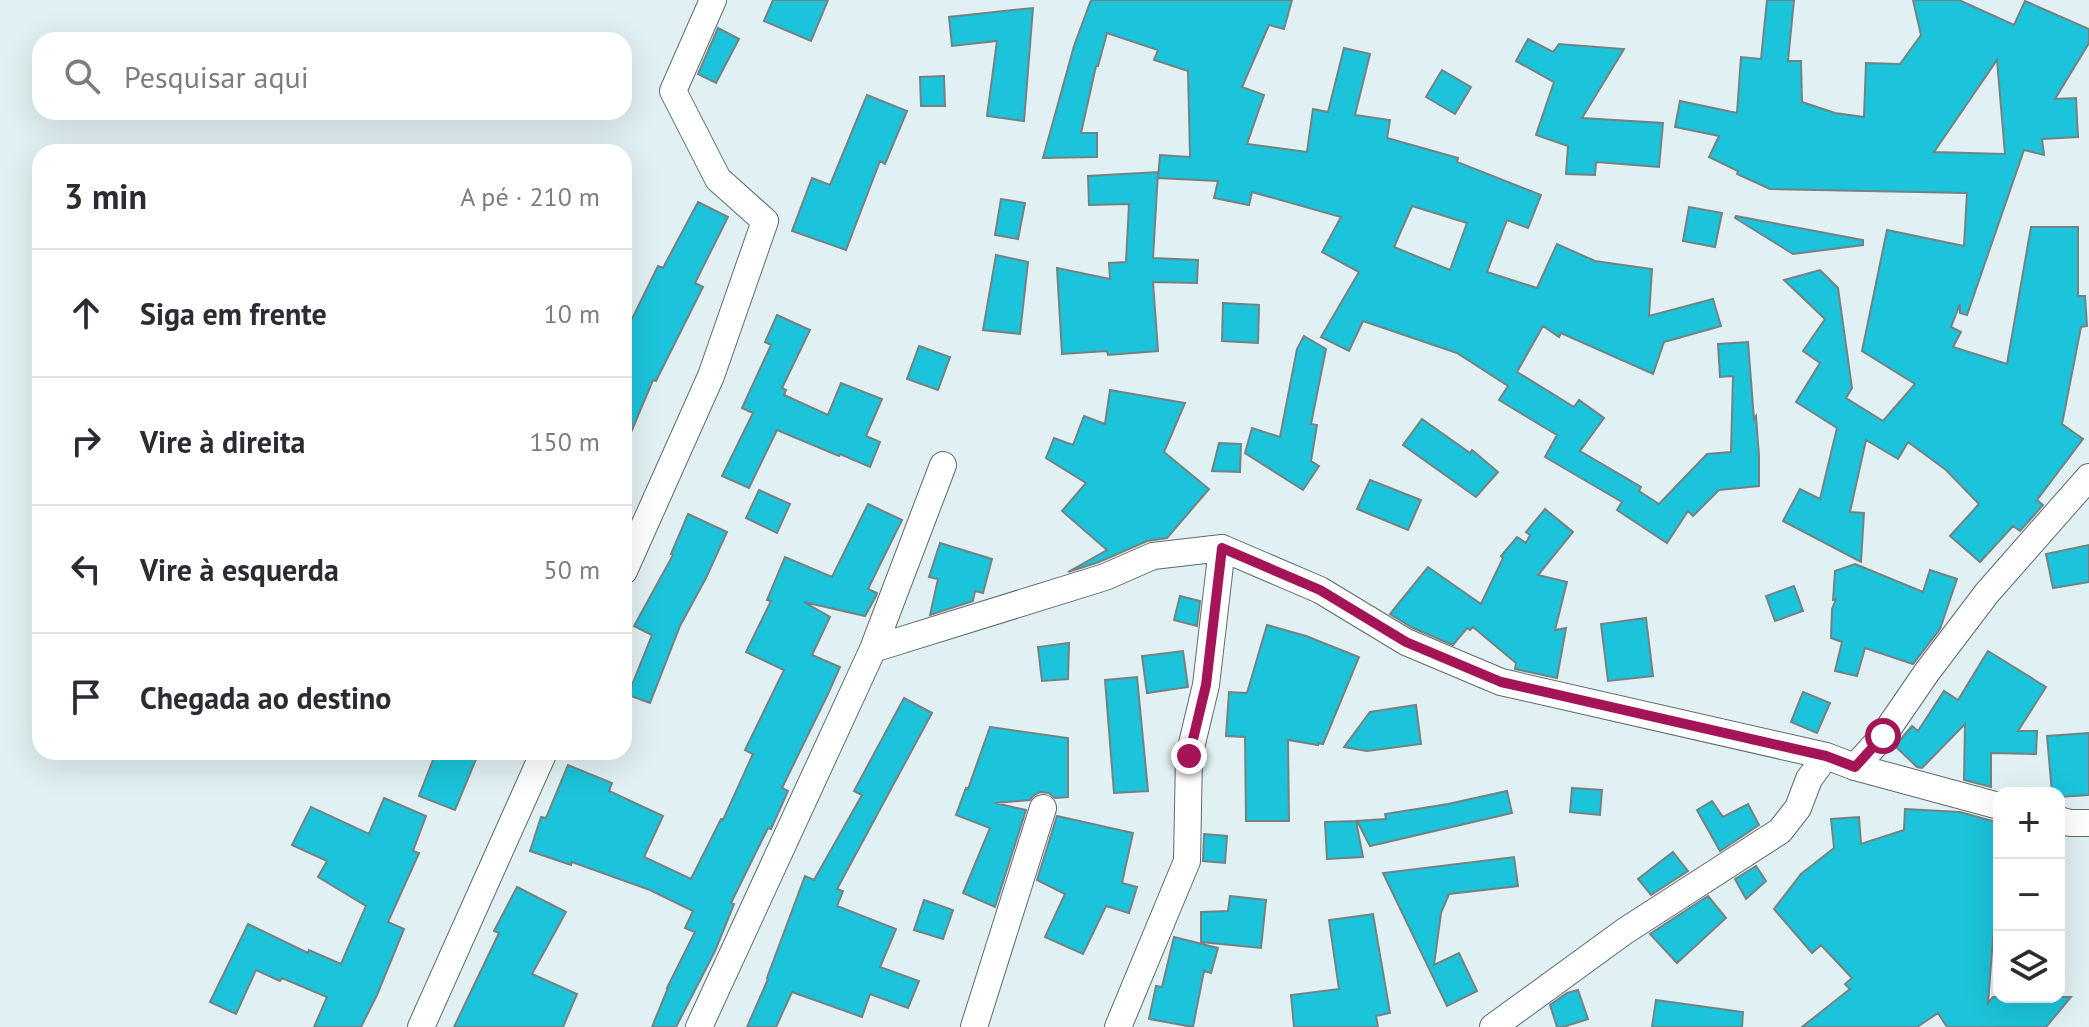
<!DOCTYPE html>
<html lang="pt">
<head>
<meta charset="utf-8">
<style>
  :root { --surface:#fff; --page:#f7f7f7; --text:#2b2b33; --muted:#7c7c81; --line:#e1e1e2 }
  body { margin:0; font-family:"PT Sans",sans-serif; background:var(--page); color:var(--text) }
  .controls { position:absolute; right:24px; bottom:24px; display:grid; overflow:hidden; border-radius:16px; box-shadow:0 8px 32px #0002 }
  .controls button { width:72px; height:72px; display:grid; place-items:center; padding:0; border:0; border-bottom:2px solid var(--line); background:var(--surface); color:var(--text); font:40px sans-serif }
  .stop { position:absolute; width:24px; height:24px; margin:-18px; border:6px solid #a51456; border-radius:50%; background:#fff }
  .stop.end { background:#a51456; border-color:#fff; box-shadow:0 2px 8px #0008 }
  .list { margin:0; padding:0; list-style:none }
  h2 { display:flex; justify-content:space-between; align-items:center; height:104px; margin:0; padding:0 32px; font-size:34px }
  h2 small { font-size:26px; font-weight:400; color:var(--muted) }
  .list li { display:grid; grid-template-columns:52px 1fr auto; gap:24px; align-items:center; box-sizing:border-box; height:128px; padding:0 32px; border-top:2px solid var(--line) }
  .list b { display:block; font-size:30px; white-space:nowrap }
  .list em { font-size:26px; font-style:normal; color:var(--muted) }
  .icon { flex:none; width:44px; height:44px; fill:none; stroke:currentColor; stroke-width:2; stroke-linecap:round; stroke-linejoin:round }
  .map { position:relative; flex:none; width:2089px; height:1027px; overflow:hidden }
  .search { position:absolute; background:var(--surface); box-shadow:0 8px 32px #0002; left:32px; top:32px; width:600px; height:88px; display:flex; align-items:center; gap:20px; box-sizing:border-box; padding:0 28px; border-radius:24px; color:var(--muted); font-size:30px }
  .panel { position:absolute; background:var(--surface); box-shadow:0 8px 32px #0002; left:32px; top:144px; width:600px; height:616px; border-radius:24px }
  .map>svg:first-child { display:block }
</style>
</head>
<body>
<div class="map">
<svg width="2089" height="1027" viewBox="0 0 2089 1027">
  <rect width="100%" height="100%" fill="#e1f0f2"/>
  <path fill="#1bc3db" stroke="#758284" stroke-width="2" fill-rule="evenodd" d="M773 0H828L811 41 764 21Z
    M1091 0H1292L1284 29 1269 25 1242 87 1264 95 1247 144 1307 152 1313 109 1328 112 1344 48 1370 54 1355 115 1390 120 1387 138 1458 158 1457 162 1541 195 1528 228 1507 220 1487 272 1537 288 1557 244 1595 261 1652 269 1649 316 1713 299 1721 326 1664 342 1653 374 1561 333 1559 337 1543 326 1517 372 1574 407 1579 400 1604 418 1580 451 1641 487 1639 491 1659 504 1707 454 1731 452 1733 376 1720 377 1718 344 1748 342 1754 419 1756 416 1759 456V486L1719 490 1693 516 1688 511 1667 543 1617 510 1622 502 1545 457 1557 435 1499 400 1508 386 1457 353 1363 321 1349 351 1321 337 1359 272 1322 252 1341 217 1252 192 1249 205 1214 198 1218 181 1158 178 1160 155 1190 157 1188 71 1154 60 1158 50 1107 33 1098 66H1096L1081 133H1097V157L1043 158 1074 46ZM1412 206 1467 223 1450 270 1394 247Z
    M1767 0H1794L1788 61H1801L1802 102 1835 113 1864 117 1866 63 1900 64 1921 35 1913 0H1959L2014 25 2025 1 2089 29V43L2055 99 2076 98 2078 137 2042 139 2044 155 2024 150 1967 315 1960 313V304L1951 327 1961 332 1953 347 2007 364 2031 227H2078V296H2085L2087 326 2081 327 2062 424 2083 439 2037 500 2043 505 2020 531 2013 526 1980 562 1950 536 1979 504 1946 470 1908 442 1898 459 1866 440 1850 512 1864 513 1861 562 1783 521 1800 489 1820 499 1837 428 1796 402 1820 363 1803 351 1825 319 1784 280 1820 270 1838 288 1852 388 1846 398 1883 421 1915 384 1862 351 1887 230 1964 246 1967 193 1770 189 1737 174 1738 171 1709 157 1719 136 1675 127 1680 101 1737 113 1741 57 1761 59ZM1997 60 2005 154 1934 152Z
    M1033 8 1024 121 987 116 997 41 952 46 949 17Z
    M718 28 739 39 716 83 698 74Z
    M1528 39 1553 52 1559 44 1624 49 1582 118 1663 123 1659 167 1596 162 1595 175 1566 174 1568 146 1536 135 1554 82 1516 61Z
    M1442 70 1471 87 1455 114 1426 97Z
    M944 76 945 106H921L920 77Z
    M867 95 907 111 885 164 880 161 846 250 792 231 812 178 830 185Z
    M1158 172 1153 258 1198 260 1197 283 1153 282 1158 351 1108 355 1107 351 1062 354 1057 268 1110 279 1109 263 1126 262 1129 204 1089 205 1088 176Z
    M1001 199 1025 203 1018 239 995 235Z
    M698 202 728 217 695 283 703 287 656 381 653 380 624 449V335L658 266 663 268Z
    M1689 207 1722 213 1715 247 1683 241Z
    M1736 216 1863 240V245L1793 254 1735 218Z
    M996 255 1028 262 1020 334 983 330Z
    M1223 303 1259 305 1258 343 1222 341Z
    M777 315 810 330 782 388 786 390 784 395 828 415 841 383 882 399 866 436 880 442 870 467 840 454 839 456 777 430 749 488 722 476 753 413 742 408 771 345 765 342Z
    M1304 336 1326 349 1311 424 1317 425 1311 461 1319 466 1303 490 1245 453 1252 428 1280 437 1297 349Z
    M919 346 950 357 938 390 907 379Z
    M1110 390 1185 403 1164 452 1209 489 1167 538 1147 541 1099 562 1068 572 1107 550 1062 511 1086 483 1046 458 1054 438 1073 445 1084 416 1105 424Z
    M1422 419 1470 453 1472 450 1498 472 1476 497 1403 445Z
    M1219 443 1241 444 1240 472 1212 471Z
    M1370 480 1421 500 1408 530 1357 509Z
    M759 490 790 504 777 533 746 518Z
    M868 504 902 520 868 589 877 593 876 596 865 616 804 602 830 617 812 655 840 667 827 696 782 788 788 791 771 829 768 828 731 903 734 904 715 951 676 1027H652L668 988H667L695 932 685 928 693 911 650 890 572 862 571 865 530 851 541 817 546 818 568 765 612 783 609 791 663 816 644 857 691 879 721 819 723 820 753 754 745 750 784 670 746 652 771 601 767 600 785 557 832 577Z
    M1545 509 1573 532 1538 575 1567 582 1555 630 1566 628 1557 678 1515 669 1516 663 1473 627 1470 630 1467 628 1453 645 1413 628 1390 614 1428 567 1481 604 1503 558 1501 556 1517 537 1526 543 1530 535 1526 532Z
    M688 514 727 532 706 578 680 626 650 703 628 695 652 635 634 626 673 555 671 554Z
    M940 543 992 559 983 593 975 591 973 601 930 615 938 579 929 577Z
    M2089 545V582L2053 588 2046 554Z
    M1855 564 1923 592 1930 570 1957 579 1940 629 1913 664 1865 648 1857 676 1835 671 1842 642 1831 638 1832 609 1836 599 1833 600 1835 571Z
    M1794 586 1803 611 1775 621 1766 596Z
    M1180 596 1200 601 1197 626 1174 620Z
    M1646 618 1653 676 1608 681 1601 624Z
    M1267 625 1306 636 1359 657 1323 744 1318 743V745L1288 740 1289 821H1246L1245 737 1226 736 1229 692 1247 693Z
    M1069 643 1068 679 1042 681 1038 647Z
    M1183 651 1188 687 1147 693 1142 656Z
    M1988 651 2046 687 2018 731H2037L2036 754 1991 753V787L1964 780 1965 724 1922 768 1917 767 1895 746 1912 726 1918 731 1944 691 1958 700Z
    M1137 677 1148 791 1114 793 1105 680Z
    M1803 692 1830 703 1817 733 1791 722Z
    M904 698 932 713 837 889 843 891 837 906 896 929 880 967 919 981 908 1008 870 994 862 1017 792 992 776 1027H747L768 979 767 978 805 876 814 880 862 795 854 791Z
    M1416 705 1421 744 1367 751 1344 747 1370 712Z
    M990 727 1068 738V797L1055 798 1049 793 1040 792 1033 796 1030 800 995 803 1026 810 995 907 963 893 990 828 956 815 966 788 968 789Z
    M2089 733V795L2059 797V793H2052L2047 736Z
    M436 752H479L455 810 419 796Z
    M1572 788 1602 790 1600 815 1570 812Z
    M1507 791 1512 813 1370 846 1357 821 1386 819 1385 814 1448 804Z
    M384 798 426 816 413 851 419 853 388 922 404 929 377 995 361 1027H314L327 997 282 978 280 981 256 970 236 1014 210 1002 248 924 308 953 309 950 341 964 366 906 318 877 327 861 292 845 311 807 369 834Z
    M1712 801 1723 817 1748 804 1759 825 1720 851 1697 810Z
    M1905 809 1960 812 1996 822V836H1999V901H1996L1988 1003 1993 997H2071L2046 1027H1947L1938 1013 1917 1027H1802L1850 989 1845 984 1852 978 1821 945 1812 953 1774 909 1801 874 1834 848 1831 819 1859 817 1861 844 1904 830Z
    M1057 816 1133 833 1122 883 1137 887 1129 913 1106 906 1083 954 1045 937 1065 894 1037 880Z
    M1356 821 1363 857 1327 859 1325 822Z
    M1204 834 1227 836 1225 863 1203 861Z
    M1673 852 1688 871 1651 895 1638 879Z
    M1514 857 1518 886 1449 894 1441 913 1434 965 1459 953 1477 991 1447 1006 1383 873Z
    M1756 866 1766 881 1746 899 1735 879Z
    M517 887 566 912 532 974 577 994 563 1027H454L499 933 494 931Z
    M1230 896 1266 900 1261 948 1201 942V912L1228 911Z
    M1708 896 1726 918 1677 963 1650 934Z
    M924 900 953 910 943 939 914 930Z
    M1373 914 1390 1013 1376 1016 1378 1027H1294L1291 995 1339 989 1329 920Z
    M1174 937 1218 948 1211 973 1204 971 1193 1027 1149 1019 1156 986 1162 987Z
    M1578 990 1588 1019 1563 1027H1557L1550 1005 1567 993Z
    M1656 1000 1743 1012 1742 1027H1652Z"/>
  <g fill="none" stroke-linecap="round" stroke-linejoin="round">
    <g stroke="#5e6b6d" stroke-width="28">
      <path id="minor" d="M624 571 711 376 765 221 718 179 673 91 713 0
        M873 649 1105 577 1153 556 1222 548 1320 590 1406 642 1501 682 1826 756 1855 767 1999 806
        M1855 767 1883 736 1927 672 1987 593 2089 477
        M2059 820 2070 823H2089
        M421 1027 544 752
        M699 1027 873 649 943 465
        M974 1027 1043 808
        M1118 1027 1187 861 1189 756 1206 685 1222 548
        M1493 1027 1625 931 1780 831 1798 808 1809 779 1826 756"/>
    </g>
    <use href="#minor" stroke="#fff" stroke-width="26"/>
  </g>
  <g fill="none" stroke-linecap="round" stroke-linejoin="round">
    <path stroke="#a51456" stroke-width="10" d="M1189 756 1206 685 1222 548 1320 590 1406 642 1501 682 1826 756 1855 767 1883 736"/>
  </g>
</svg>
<div class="controls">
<button>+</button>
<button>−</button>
<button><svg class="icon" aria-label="layers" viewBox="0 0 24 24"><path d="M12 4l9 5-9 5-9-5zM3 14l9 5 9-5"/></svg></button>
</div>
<div class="stop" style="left:1883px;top:736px"></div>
<div class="stop end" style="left:1189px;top:756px"></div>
<div class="search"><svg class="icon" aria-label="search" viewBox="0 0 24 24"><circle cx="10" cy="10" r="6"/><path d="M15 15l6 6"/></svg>Pesquisar aqui</div>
<section class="panel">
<h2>3 min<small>A pé · 210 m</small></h2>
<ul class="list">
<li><svg class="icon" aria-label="ahead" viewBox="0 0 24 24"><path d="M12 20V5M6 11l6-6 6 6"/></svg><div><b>Siga em frente</b></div><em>10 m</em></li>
<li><svg class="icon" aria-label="right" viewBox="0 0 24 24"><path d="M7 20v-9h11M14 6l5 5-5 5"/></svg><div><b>Vire à direita</b></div><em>150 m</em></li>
<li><svg class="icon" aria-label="left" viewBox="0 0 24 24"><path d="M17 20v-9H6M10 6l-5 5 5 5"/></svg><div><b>Vire à esquerda</b></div><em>50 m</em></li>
<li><svg class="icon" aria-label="arrive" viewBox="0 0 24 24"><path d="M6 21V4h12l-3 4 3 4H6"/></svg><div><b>Chegada ao destino</b></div></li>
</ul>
</section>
</div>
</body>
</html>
